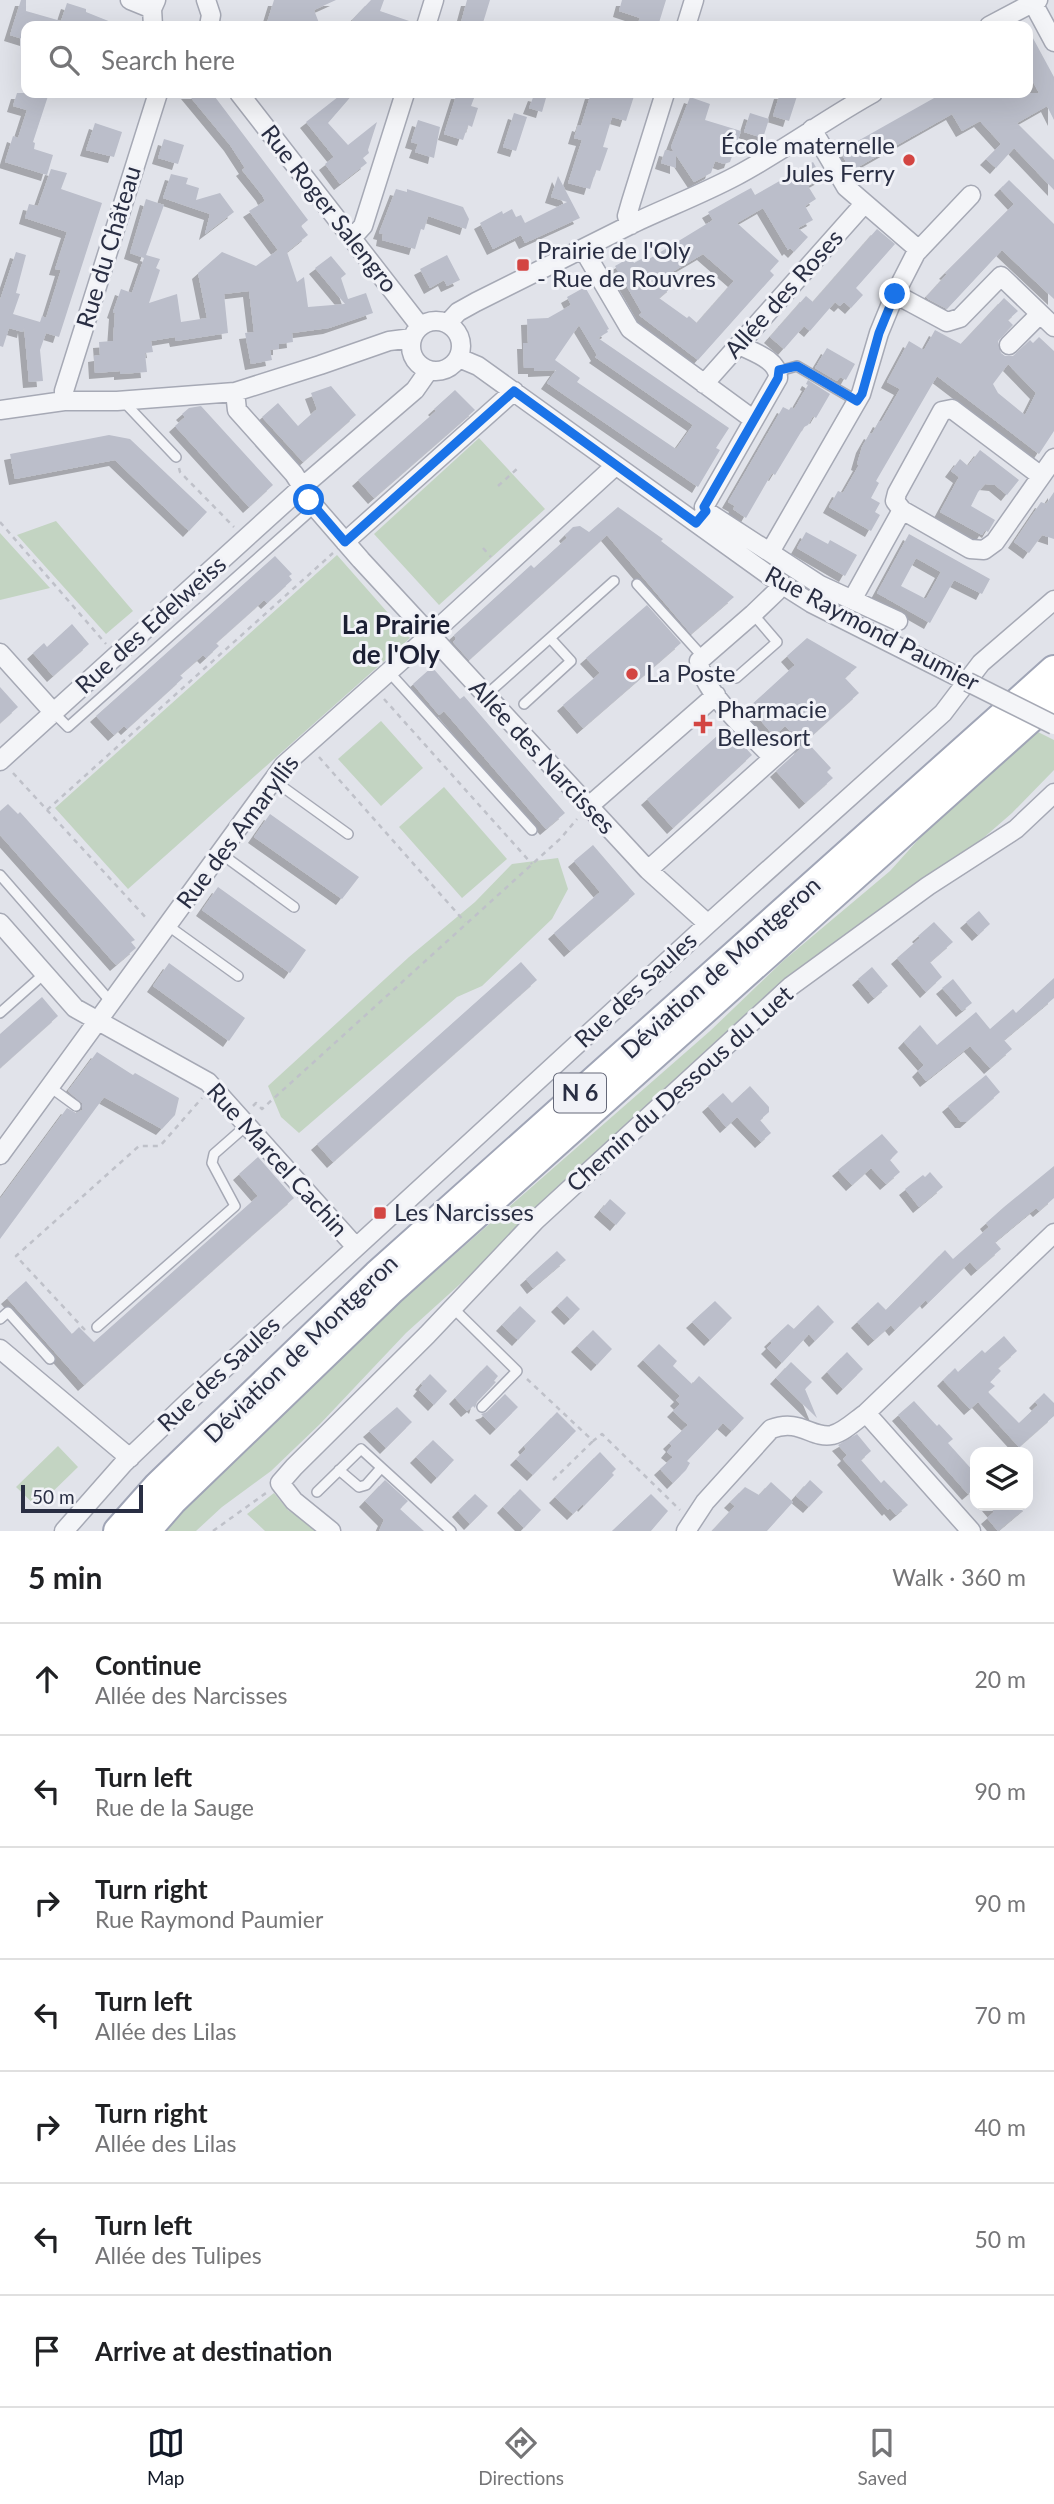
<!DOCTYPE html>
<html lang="en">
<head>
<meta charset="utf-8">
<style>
  :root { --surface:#fff; --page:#f6f6f6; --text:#202124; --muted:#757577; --line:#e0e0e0; --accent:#111827 }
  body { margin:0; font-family:Lato,sans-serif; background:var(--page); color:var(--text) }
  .controls { position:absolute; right:21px; bottom:21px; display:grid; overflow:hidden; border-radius:14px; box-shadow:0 7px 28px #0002 }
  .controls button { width:63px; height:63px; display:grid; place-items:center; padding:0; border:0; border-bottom:2px solid var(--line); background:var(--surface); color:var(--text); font:35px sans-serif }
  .scale { position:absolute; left:21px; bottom:18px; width:122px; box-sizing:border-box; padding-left:7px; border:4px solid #292e43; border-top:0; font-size:19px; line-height:24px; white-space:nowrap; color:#292e43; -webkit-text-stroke:5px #f1f2f7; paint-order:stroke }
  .stop { position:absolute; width:21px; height:21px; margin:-16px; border:5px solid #1a73e8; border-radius:50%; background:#fff }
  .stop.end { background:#1a73e8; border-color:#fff; box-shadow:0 2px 7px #0008 }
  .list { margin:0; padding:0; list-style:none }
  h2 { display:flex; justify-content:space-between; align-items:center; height:91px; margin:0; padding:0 28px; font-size:30px }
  h2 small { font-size:23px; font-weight:400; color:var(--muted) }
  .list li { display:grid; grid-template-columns:46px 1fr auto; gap:21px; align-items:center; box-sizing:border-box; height:112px; padding:0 28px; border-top:2px solid var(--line) }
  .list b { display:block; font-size:26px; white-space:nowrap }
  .list p { margin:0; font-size:23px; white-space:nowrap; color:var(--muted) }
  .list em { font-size:23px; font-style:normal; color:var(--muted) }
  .icon { flex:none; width:38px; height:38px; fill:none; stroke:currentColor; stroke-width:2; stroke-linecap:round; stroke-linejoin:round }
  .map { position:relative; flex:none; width:1054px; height:1531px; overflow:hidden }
  .search { position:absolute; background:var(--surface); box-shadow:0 7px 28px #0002; left:21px; right:21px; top:21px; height:77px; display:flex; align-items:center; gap:18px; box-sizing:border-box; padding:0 24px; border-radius:14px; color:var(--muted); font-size:26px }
  .sheet { height:875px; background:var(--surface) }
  nav { display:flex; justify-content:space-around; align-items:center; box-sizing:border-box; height:98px; border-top:2px solid var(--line); background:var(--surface); font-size:19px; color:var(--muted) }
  nav a { display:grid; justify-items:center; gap:4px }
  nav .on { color:var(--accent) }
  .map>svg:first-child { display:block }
</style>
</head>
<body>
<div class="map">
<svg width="1054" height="1531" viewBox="0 0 1054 1531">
  <defs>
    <filter id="shadow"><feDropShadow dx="-6" dy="6" stdDeviation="0" flood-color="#0004"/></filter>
  </defs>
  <rect width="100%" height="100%" fill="#e1e3ea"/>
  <path fill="#c3d4c2" d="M479 438 545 509 439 605 374 534Z
    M56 521 133 611 106 634 17 535Z
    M0 533 50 588 0 600Z
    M337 555 410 638 128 889 55 808Z
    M381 721 423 768 381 806 338 759Z
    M1032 729 1054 740V770L1012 813 965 854 815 963 406 1333 320 1424 271 1471 222 1507 196 1531H164L244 1449 391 1310 710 1031 783 961 890 871 945 810Z
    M444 787 507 859 462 898 399 827Z
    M558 858 568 889 552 919 482 986 457 997 299 1133 281 1117 268 1086 409 957 475 902 512 864Z
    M58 1446 78 1467 37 1507 16 1487Z
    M274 1493 288 1510 320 1531H265L247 1514Z"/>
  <path fill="#bbbeca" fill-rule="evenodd" filter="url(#shadow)" d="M21 0H26V11L61 21 67 3 86 9V12L121 26H26V40L10 35Z
    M274 0H336L314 10 319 23 312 26H266Z
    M371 0H384L380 11 415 23V26L359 25 352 20Z
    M467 0H490L482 26H460Z
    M622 0H666L658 26H637L640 18 619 11Z
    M1028 29 1054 77V120L1047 106 1017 123 1054 160V190L1014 148 996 168 986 159 1001 144 980 121 962 131 952 114 851 171 840 151 943 93H1039L1028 72Z
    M17 93H49L33 142 35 143 34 149 53 155 47 175 5 162 13 136 18 138 27 110 13 106Z
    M187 93H212L308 220 301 226 308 235 287 252 297 282 304 277 308 307 345 304 315 268 331 256 346 274 341 278 348 299 366 293 373 313 329 328 292 333 293 342 279 344V349L270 350 272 360 251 364 245 333 254 332 249 291 224 294 228 333 176 341 175 337 151 341 153 352 145 353 147 372 120 374V371L95 373 94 356 100 355 99 342 113 341 115 313 113 312 121 289 132 293 144 258 130 253 146 199 164 205 146 255 160 259 156 268 160 270 149 303 177 294 181 322 207 318 198 273 222 252 256 266 278 250 249 211 265 201 262 195 242 170 245 168 230 145Z
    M343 93H354L328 123 348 145 377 122 368 150 369 153 363 158 367 163 340 184 325 164 334 157 306 122Z
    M457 93H476L471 106 478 108 472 127 468 125 463 140 444 134Z
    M591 93H635L626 121 612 117 603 147 608 148 600 171 596 170 590 189 568 183 582 140 574 138 578 125 581 126Z
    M780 93H798L789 121 773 116Z
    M534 95 546 98 542 112 529 108Z
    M690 97 710 104 705 120 741 131 730 162 724 164 715 161 711 173 694 182 676 155V168L661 163 665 150 674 152 671 147Z
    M514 113 527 117 516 151 503 147Z
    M750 113 769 119 763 138 744 132Z
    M418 120 440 127 434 158 415 152 418 144 411 142Z
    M95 123 122 132 114 157 86 150Z
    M164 139 184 145 178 164 158 158Z
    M813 162 822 178 808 186 816 199 805 206 813 220 798 228 808 237 794 252 790 248 788 250 763 208 737 223 779 261 770 271 774 275 698 360 639 315 642 313 615 266 631 257 634 263 647 256 649 259 713 220 708 212 740 194 751 188 755 195ZM703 254 734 281 697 323 689 316 687 318 659 298 673 286 667 275Z
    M51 169 67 173 61 189 102 203 59 337 46 333 40 350 43 381 29 382 24 327 23 332 9 328 3 347 0 346V300L16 252 26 255 16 293 20 294 13 314 40 322 42 316 46 318 61 270 55 269 67 232 25 218 29 204 38 206Z
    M171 174 188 178 186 184 199 188 196 200 220 193 234 212 205 234 210 214 163 198Z
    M558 176 580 218 525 243 521 235 493 249 480 223 502 211 503 214 512 209 516 217 521 215 525 223 567 202 551 197Z
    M1009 180 1054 224V299L1002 250 947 309 928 299 926 297 947 274 945 273 1014 204 1000 189Z
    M396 189 407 192V189L463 207 469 219 466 229 428 216 424 230 421 229 415 249 382 240 383 234 379 233Z
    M877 229 895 244 856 288 863 295 851 308 844 302 840 306 835 302 810 331 804 326 784 349 770 337 806 296 813 302Z
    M447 255 460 280 447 286 444 280 430 288 420 269Z
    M585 287 609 329 607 330 608 332 598 338 729 428 716 448 720 450 698 487 547 383 556 370 534 371V368H524L523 343H528L527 319 548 318 571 305 567 297ZM579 325 597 355 595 357 693 425 676 449 577 382 580 378 555 360Z
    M1004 298 1018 311 1008 320 1013 325 998 341 1001 353 1005 356H1013L1030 340 1033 343 1039 337 1054 351V431L1039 454 937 376 876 481 879 483 871 498 880 503 875 512 880 515 871 531 829 507 838 491 843 493 859 465 857 464 862 447 870 433 872 434 879 421 881 422 900 389 887 382 909 341 924 350 935 330 961 344ZM1008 364 1036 393 1025 415 998 393 993 384Z
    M827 348 855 364 846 380 840 377 837 381 815 368Z
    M808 380 830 394 816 418 813 416 808 425 804 427 775 475 772 473 746 518 733 509 735 506 728 502 783 407 789 410 791 407 794 409 808 385 806 384Z
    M331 386 356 415 303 462 262 417 278 403 298 426 317 409 311 393Z
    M455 390 475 410 374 498 358 480 436 411 434 409Z
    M201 406 273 485 249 507 175 426 185 417 182 414 189 408Z
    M109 435 130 439 207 512 189 531 115 460 15 479 10 454Z
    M980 450 1019 480 1007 495 995 485 985 484 978 492 971 506 995 520 988 532 985 530 982 535 940 512 959 477 951 471 960 459 968 466Z
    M1054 492V539L1042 535 1029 553 1014 542 1041 502 1046 504Z
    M618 507 663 539 661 541 734 597 691 634 607 535 469 660 453 642 456 639 454 635 531 565 534 568 567 538 565 535 573 527 580 526 589 532Z
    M806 532 828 544 830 540 857 555 845 576 797 548Z
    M909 534 990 579 982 594 954 580 930 623 877 593ZM916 558 941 572 926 599 901 586Z
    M275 556 292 574 289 576 292 580 267 603 264 600 216 643 219 646 206 658 203 655 180 675 183 678 127 729 124 726 114 735 96 716Z
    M647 605 681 643 583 728 563 705 600 673 586 658Z
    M72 624 89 644 53 676 33 653 44 643 47 647Z
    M807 638 857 667 845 678 859 693 806 741 831 768 827 772 833 778 805 803 776 771 799 750 802 744 800 735 790 731 785 726 774 736 749 707 795 665 787 656Z
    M432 667 460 699 464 696 565 813 546 829 444 711 439 715 413 684Z
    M0 687 18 707 0 723Z
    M727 727 752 755 673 828 647 799Z
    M8 804 18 814 20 812 135 940 131 942 136 948 116 965 0 835V811Z
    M270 814 359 877 342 899 254 837Z
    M593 845 635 894 570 951 554 933 600 892 574 861Z
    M218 887 306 950 290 973 202 910Z
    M979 911 990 924 978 935 966 922Z
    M934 922 953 942 930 962 942 977 926 992 897 958 920 938 918 936Z
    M521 962 537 980 333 1162 317 1144Z
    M169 963 245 1018 229 1041 153 986Z
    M872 967 888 986 874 998 858 979Z
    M1054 978V998L1004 1040 1012 1049 990 1068 970 1046 926 1081 918 1071 924 1065 904 1042 920 1025 937 1045 976 1012 990 1029 1013 1009 1016 1013Z
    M953 979 972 1003 962 1011 942 988Z
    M42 997 58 1016 0 1068V1034Z
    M97 1052 133 1075 135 1073 179 1098 175 1115 162 1129 104 1097 0 1239V1199L67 1108 76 1113 82 1110V1103L68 1091Z
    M986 1075 1000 1092 966 1122H961L948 1106Z
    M750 1086 769 1107V1112L760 1120 771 1133 761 1142 737 1117 726 1127 708 1106 723 1093 732 1103Z
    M882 1134 898 1152 890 1160 900 1172 886 1184 871 1168 852 1185 838 1170Z
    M258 1157 294 1198 84 1385 7 1298 26 1281 72 1334 79 1327 94 1342 258 1196 239 1174Z
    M1054 1166V1198L1039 1211 1036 1208 995 1242 1001 1249 977 1270 970 1262 928 1303 926 1300 895 1330 891 1325 874 1340 857 1322 878 1302 886 1310 945 1250 953 1259 989 1227 986 1223 1004 1207Z
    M930 1172 943 1187 919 1207 905 1189 923 1175 925 1177Z
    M610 1199 626 1213 616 1225 600 1211Z
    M557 1251 566 1260 533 1288 526 1279Z
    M567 1296 580 1309 570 1319 557 1306Z
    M715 1301 732 1318 710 1340 692 1322Z
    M818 1305 834 1322 815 1341 809 1334 782 1363 767 1348 772 1343 770 1341 788 1324 794 1329Z
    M520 1306 536 1321 518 1340 502 1325Z
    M593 1330 612 1349 597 1365 577 1346Z
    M1004 1336 1017 1351 998 1368 1001 1371 990 1382 995 1386 988 1392 1019 1423 1038 1405 1035 1402 1044 1393 1054 1403V1416L1019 1447 978 1402 970 1409 943 1380 955 1368 958 1372 982 1350 985 1353Z
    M659 1344 677 1361 673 1366 692 1384 699 1376 744 1418 732 1431 723 1423 687 1461 690 1463 686 1470 673 1483 660 1469 673 1457 667 1452 672 1446 669 1443 688 1425 673 1411 680 1404 676 1400 680 1396 643 1360Z
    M847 1352 863 1369 843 1389 827 1372Z
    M791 1362 812 1382 805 1389 817 1418 776 1378Z
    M487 1365 498 1376 494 1381 496 1382 477 1402 475 1408 473 1406 467 1411 455 1398Z
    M430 1374 447 1391 434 1405 419 1390 423 1385 421 1384Z
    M505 1394 518 1407 496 1429 481 1414 487 1412Z
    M914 1401 937 1426 939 1424 953 1439 948 1443 975 1473V1488L968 1494 898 1415Z
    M397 1407 412 1422 386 1448 369 1431Z
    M557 1412 576 1431 533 1475 516 1459 526 1449 524 1446Z
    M857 1434 871 1451 861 1460 881 1483 884 1480 908 1505 896 1515 890 1508 888 1510 843 1459 847 1455 838 1445Z
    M433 1440 454 1460 437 1478 416 1457Z
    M600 1452 616 1469 612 1473 614 1475 584 1506 583 1504 573 1514 555 1497Z
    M385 1480 408 1501 400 1509 424 1531H379L384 1520 365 1501Z
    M810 1480 823 1492 809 1507 796 1496Z
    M771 1482 793 1502 767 1531H712L735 1506 730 1502 745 1487 759 1495Z
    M520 1489 541 1510 524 1528 503 1507Z
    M475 1494 488 1506 470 1524 458 1511Z
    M651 1494 668 1511 651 1531H612Z
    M988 1505H1029L998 1531 987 1518 994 1512Z"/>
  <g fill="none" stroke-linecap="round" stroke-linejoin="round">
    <g stroke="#a6a9b5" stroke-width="12">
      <path id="lane" d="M779 371 797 366 857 401
        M124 402 176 457
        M637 584 702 656
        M389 672 532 830
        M736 678 777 642 753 614
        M485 696 614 581
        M524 704 571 661 550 638
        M54 713 68 727 315 507
        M273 780 348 834
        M220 853 294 907
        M0 875 111 1002
        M167 925 238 976
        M0 1013 44 974
        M50 1087 76 1106
        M453 1308 517 1371 482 1407
        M0 1319 8 1312 50 1359
        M97 1327 235 1206 212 1163 214 1154 247 1125
        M339 1470 359 1487 366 1485 381 1468
        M317 1492 361 1449 451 1531"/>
    </g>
    <g stroke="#a6a9b5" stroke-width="21">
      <path id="street" d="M130 0 152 9
        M206 0 211 15 209 26
        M1033 3 1054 42
        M153 26 152 9 156 0
        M426 26 434 0
        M686 26 694 0
        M989 26 1038 0
        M239 93 420 326
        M812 129 846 187 919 250
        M631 225 627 216 631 202 665 93
        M352 238 363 226 405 93
        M583 249 630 329 754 420
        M895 294 947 322 960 318 1001 276 1054 327
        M411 346a25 25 0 1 1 50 0a25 25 0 1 1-50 0Z
        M448 323 458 312 476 302C529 276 581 249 634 223 668 207 702 194 736 176 783 151 826 119 873 93
        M1009 345 1040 314
        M459 358 478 366 781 584 811 603 968 682
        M704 384 864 204
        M235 392 237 410 294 474 315 507 361 560 648 870 708 924
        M64 401V391L158 93
        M0 410 64 401H117L235 392 320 365 389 341 412 338
        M902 510 970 549 984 550 995 542 1054 458
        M706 511 704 507 778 378C779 360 753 352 739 345
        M697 523 706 511 820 585 898 621
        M345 542 514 391
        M770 552 861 394 879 333 895 294 916 253 971 195
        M852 600 902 510 895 501 897 493 942 411 952 409 1041 476
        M0 653 54 713
        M773 758C752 735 701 691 699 661L753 614 776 592 781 584
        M0 761 301 488 415 390 429 370
        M589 806 716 695
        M648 870 791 742
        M0 923 75 1008 208 1082 355 1246
        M0 1155 284 765 447 620 615 466
        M0 1349 130 1458
        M866 1413 971 1531
        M64 1531 123 1464 190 1400 708 924 943 713 981 663 1054 600
        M331 1531 294 1501 280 1483 294 1467 427 1335 536 1220 791 986 928 886 1016 829 1054 793
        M686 1531 705 1502 771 1429C800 1418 812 1439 832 1435 844 1432 856 1420 866 1413L1054 1233"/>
    </g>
    <g stroke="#a0a5b6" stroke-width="32">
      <path id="primary" d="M118 1531 158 1486 377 1275 1054 670
        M146 1531 172 1501 392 1289 1054 697"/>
    </g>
    <path stroke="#bfc1c9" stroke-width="2.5" stroke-dasharray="5 5" stroke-linecap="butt" d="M179 468 180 472 234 527
      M498 486 518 468
      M0 522 106 644
      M483 548 491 557
      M384 699 532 864
      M319 757 465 922
      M13 773 148 920
      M47 810 333 553
      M253 1106 256 1103 262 1109 561 838 577 819
      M85 1330 16 1256 139 1146H160L202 1098
      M527 1379 593 1441 602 1434 680 1510
      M553 1480 593 1441
      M213 1531 266 1493"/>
    <use href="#lane" stroke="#f4f5f8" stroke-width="9"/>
    <use href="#street" stroke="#f4f5f8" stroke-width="18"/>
    <use href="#primary" stroke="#fff" stroke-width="28"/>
    <g stroke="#a6a9b5" stroke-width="21" stroke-linecap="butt">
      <path id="street-bridge" d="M968 682 1054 725"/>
    </g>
    <use href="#street-bridge" stroke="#f4f5f8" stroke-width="18"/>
  </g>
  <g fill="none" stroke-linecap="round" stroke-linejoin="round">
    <path stroke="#1a73e8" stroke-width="9" d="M309 500 345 542 514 391 696 523 706 511 704 507 778 378 779 370 797 366 857 401 862 394 879 333 895 294"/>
  </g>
  <g fill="#d34542" stroke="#f1f2f7" stroke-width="2.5">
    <circle cx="909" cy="160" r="7"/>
    <rect x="516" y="258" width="14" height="14" rx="3.5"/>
    <circle cx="632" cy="674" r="7"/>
    <path d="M699.5 713.5h7v7h7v7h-7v7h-7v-7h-7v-7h7z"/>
    <rect x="373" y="1206" width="14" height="14" rx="3.5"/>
  </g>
  <g text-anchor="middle" stroke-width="6" stroke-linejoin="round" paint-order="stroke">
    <rect fill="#f1f2f7" stroke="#656979" stroke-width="2" x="554" y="1073.5" width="52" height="39" rx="5"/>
    <g font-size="23" font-weight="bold" fill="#292e43">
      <text x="580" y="1101">N 6</text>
    </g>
    <g font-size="24" fill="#292e43" stroke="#f1f2f7" text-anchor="start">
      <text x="895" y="154" text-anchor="end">École maternelle<tspan x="895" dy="28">Jules Ferry</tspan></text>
      <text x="537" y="259">Prairie de l'Oly<tspan x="537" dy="28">- Rue de Rouvres</tspan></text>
      <text x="646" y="682">La Poste</text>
      <text x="717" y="718">Pharmacie<tspan x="717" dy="28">Bellesort</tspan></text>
      <text x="394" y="1221">Les Narcisses</text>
    </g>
    <g font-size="24" fill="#292e43" stroke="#f1f2f7">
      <text transform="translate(329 209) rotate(52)" y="8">Rue Roger Salengro</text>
      <text transform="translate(109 247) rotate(-73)" y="8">Rue du Château</text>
      <text transform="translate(784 294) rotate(-48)" y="8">Allée des Roses</text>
      <text transform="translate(151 625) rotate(-42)" y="8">Rue des Edelweiss</text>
      <text transform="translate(872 629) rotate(28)" y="8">Rue Raymond Paumier</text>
      <text transform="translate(542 757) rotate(47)" y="8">Allée des Narcisses</text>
      <text transform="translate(238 832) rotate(-53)" y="8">Rue des Amaryllis</text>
      <text transform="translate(721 968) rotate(-42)" y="8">Déviation de Montgeron</text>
      <text transform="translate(636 990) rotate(-43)" y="8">Rue des Saules</text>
      <text transform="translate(680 1089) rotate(-42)" y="8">Chemin du Dessous du Luet</text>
      <text transform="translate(277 1160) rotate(48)" y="8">Rue Marcel Cachin</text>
      <text transform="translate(301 1349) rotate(-44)" y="8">Déviation de Montgeron</text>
      <text transform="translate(219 1374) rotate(-43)" y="8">Rue des Saules</text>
    </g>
    <g font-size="26" font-weight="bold" fill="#1b1f33" stroke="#f1f2f7">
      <text x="396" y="634">La Prairie<tspan x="396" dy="30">de l'Oly</tspan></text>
    </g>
  </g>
</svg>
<div class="controls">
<button><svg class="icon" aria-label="layers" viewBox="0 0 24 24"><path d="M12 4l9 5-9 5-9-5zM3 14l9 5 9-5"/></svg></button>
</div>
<div class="scale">50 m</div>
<div class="stop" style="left:309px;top:500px"></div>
<div class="stop end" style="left:895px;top:294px"></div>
<div class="search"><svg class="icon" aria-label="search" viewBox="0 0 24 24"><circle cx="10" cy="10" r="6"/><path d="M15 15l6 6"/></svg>Search here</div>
</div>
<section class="sheet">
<h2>5 min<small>Walk · 360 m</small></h2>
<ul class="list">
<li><svg class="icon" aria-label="ahead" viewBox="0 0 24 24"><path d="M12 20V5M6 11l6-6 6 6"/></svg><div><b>Continue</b><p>Allée des Narcisses</p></div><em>20 m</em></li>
<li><svg class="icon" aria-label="left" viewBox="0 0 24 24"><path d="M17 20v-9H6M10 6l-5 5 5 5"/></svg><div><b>Turn left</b><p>Rue de la Sauge</p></div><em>90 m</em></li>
<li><svg class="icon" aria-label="right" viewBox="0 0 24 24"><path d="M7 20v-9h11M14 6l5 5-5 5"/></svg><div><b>Turn right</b><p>Rue Raymond Paumier</p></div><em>90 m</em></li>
<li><svg class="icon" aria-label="left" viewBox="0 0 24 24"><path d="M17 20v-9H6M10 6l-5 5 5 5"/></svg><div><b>Turn left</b><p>Allée des Lilas</p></div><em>70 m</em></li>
<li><svg class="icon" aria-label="right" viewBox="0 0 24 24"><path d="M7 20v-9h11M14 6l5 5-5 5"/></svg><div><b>Turn right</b><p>Allée des Lilas</p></div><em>40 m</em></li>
<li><svg class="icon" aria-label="left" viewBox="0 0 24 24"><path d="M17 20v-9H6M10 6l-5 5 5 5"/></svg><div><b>Turn left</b><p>Allée des Tulipes</p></div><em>50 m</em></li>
<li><svg class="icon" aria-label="arrive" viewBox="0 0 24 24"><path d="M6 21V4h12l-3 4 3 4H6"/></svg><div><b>Arrive at destination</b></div></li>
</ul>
</section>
<nav>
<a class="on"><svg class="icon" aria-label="map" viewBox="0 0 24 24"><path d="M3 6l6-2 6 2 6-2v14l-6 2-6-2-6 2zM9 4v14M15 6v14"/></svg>Map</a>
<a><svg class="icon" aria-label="directions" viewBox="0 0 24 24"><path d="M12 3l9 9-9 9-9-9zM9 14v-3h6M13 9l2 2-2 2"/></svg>Directions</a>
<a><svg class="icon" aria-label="saved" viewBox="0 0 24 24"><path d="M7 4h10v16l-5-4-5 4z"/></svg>Saved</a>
</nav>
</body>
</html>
